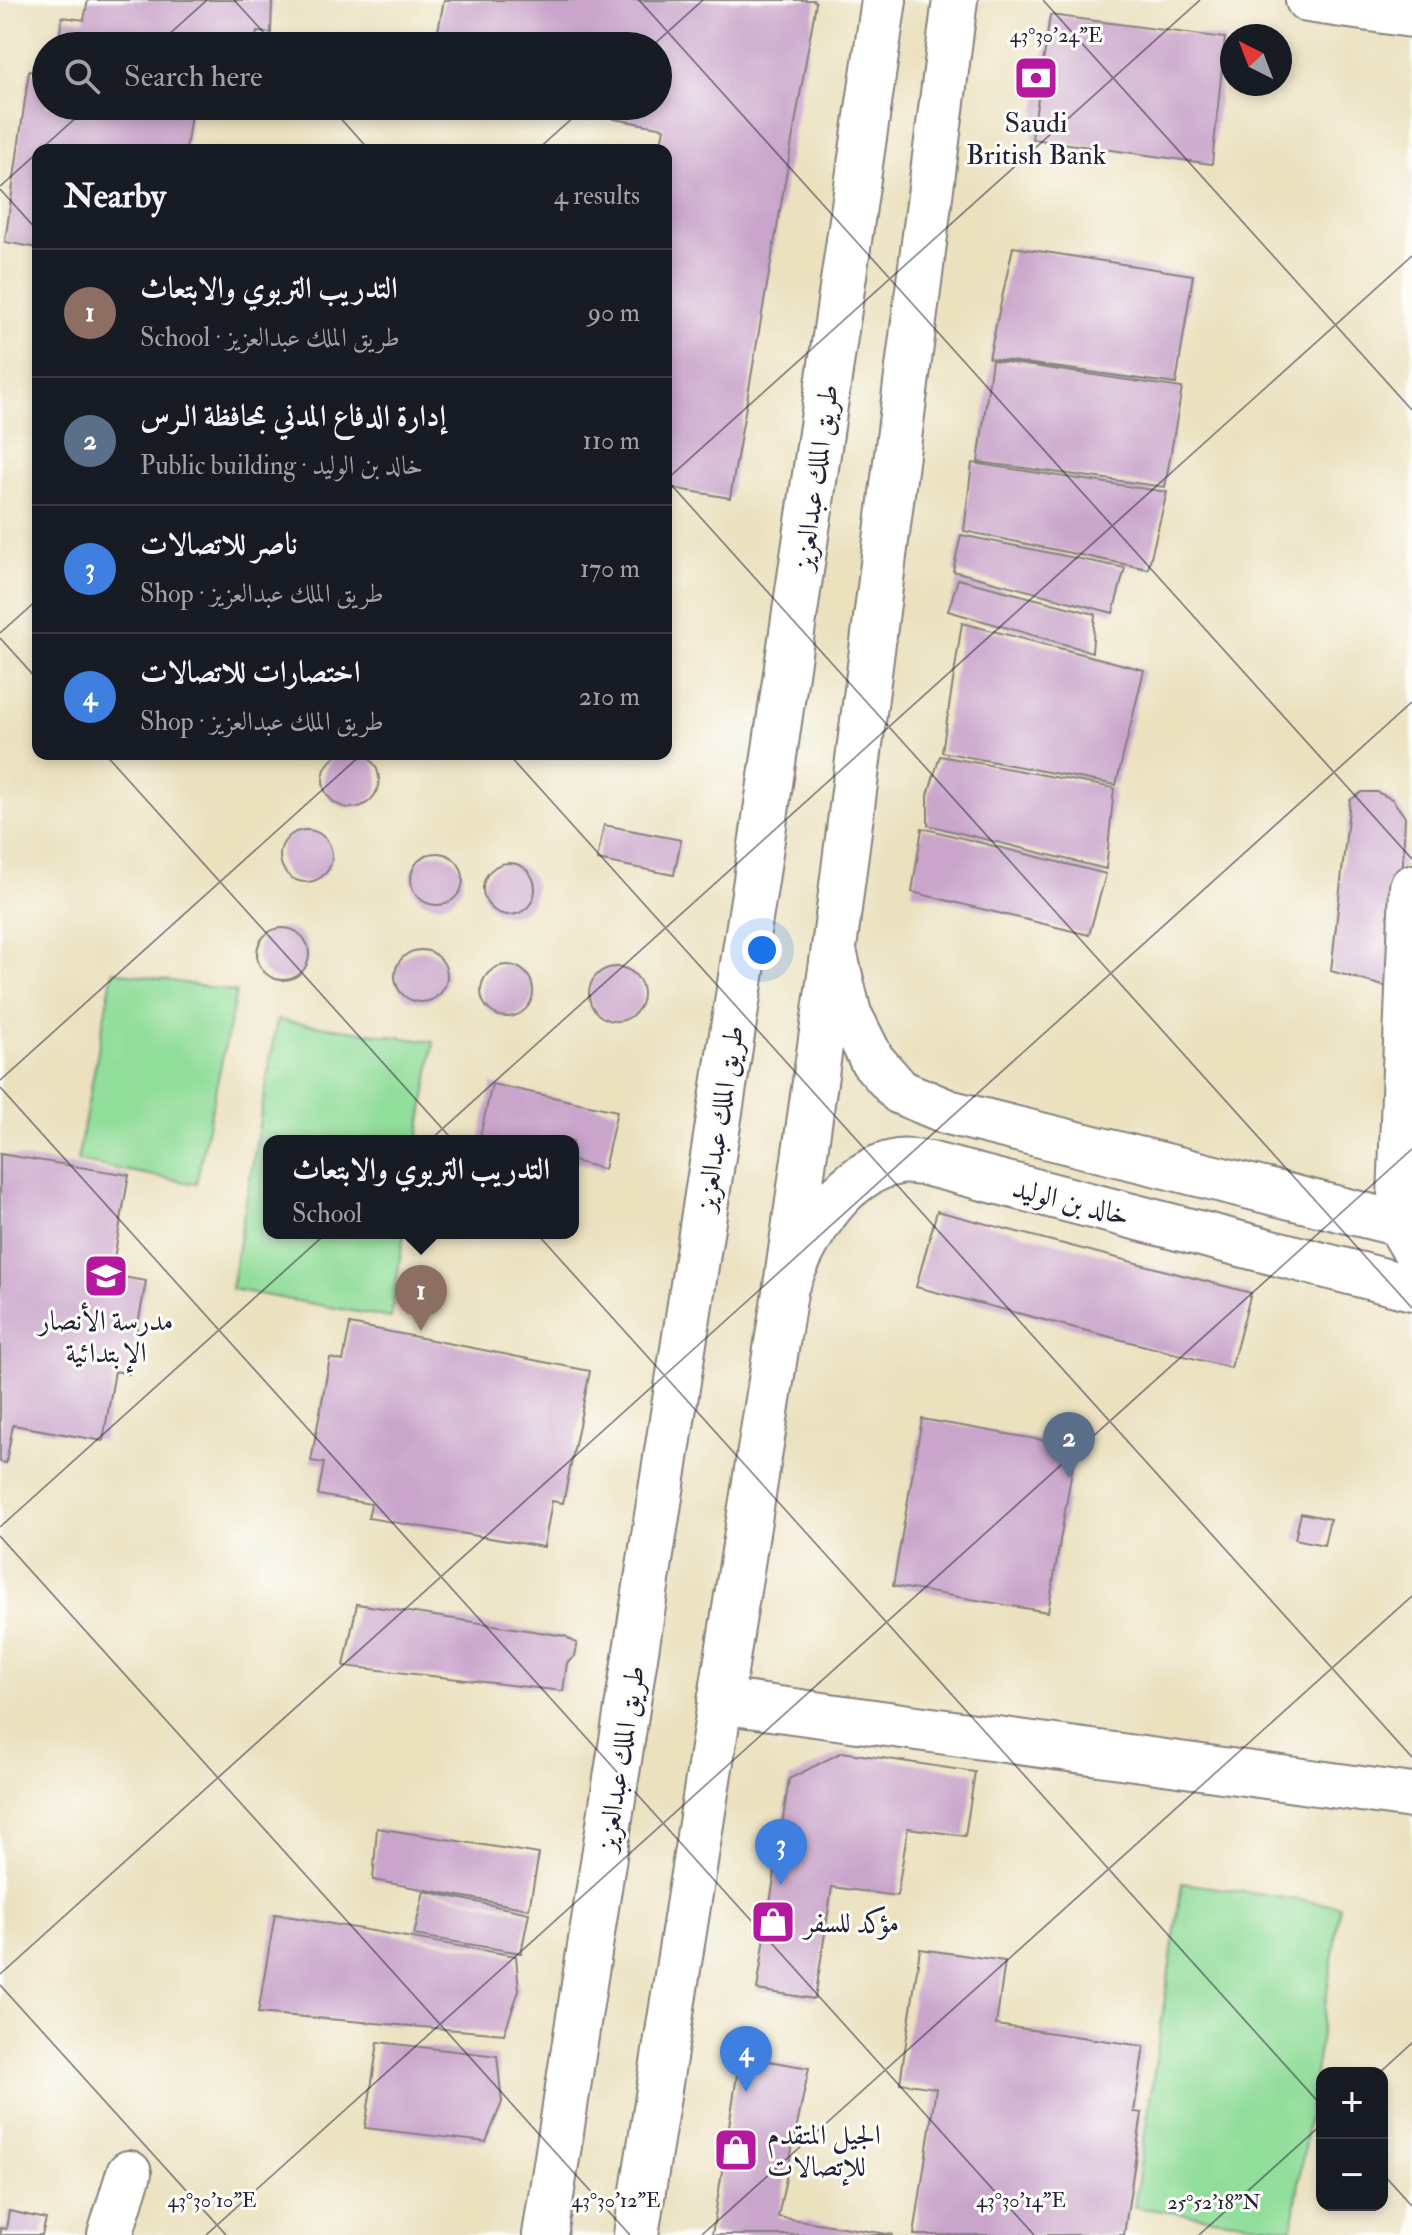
<!DOCTYPE html>
<html lang="en">
<head>
<meta charset="utf-8">
<style>
  :root { --surface:#171b24; --page:#242831; --text:#f1f3f6; --muted:#9ea1a6; --line:#363941; --accent:#db2777 }
  body { margin:0; font-family:"IM FELL Double Pica",Amiri,serif; background:var(--page); color:var(--text) }
  .controls { position:absolute; right:24px; bottom:24px; display:grid; overflow:hidden; border-radius:16px; box-shadow:0 4px 12px #0003 }
  .controls button { width:72px; height:72px; display:grid; place-items:center; padding:0; border:0; border-bottom:2px solid var(--line); background:var(--surface); color:var(--text); font:40px sans-serif }
  .compass { position:absolute; left:1220px; top:24px; width:72px; height:72px; border-radius:50%; background:var(--surface); box-shadow:0 4px 12px #0003; rotate:318deg }
  .you { position:absolute; left:762px; top:950px; width:28px; height:28px; margin:-20px; border:6px solid #fff; border-radius:50%; background:#1a73e8; box-shadow:0 0 0 12px #1a73e833 }
  .badge { display:grid; place-items:center; width:52px; height:52px; border-radius:50%; background:var(--accent); color:#fff; font-size:26px; font-weight:700 }
  .pin { position:absolute; translate:-50% -66px; filter:drop-shadow(0 2px 4px #0008) }
  .pin::after { content:''; position:absolute; top:42px; width:28px; height:24px; background:inherit; clip-path:polygon(0 0,100% 0,50% 100%) }
  .popup { position:absolute; left:263px; top:1135px; width:316px; height:104px; box-sizing:border-box; display:grid; place-content:center; border-radius:16px; background:var(--surface); filter:drop-shadow(0 2px 6px #0005); font-size:26px; white-space:nowrap; color:var(--muted) }
  .popup b { font-size:30px; color:var(--text) }
  .popup::after { content:''; position:absolute; left:50%; top:100%; margin-left:-16px; border:16px solid transparent; border-top-color:var(--surface) }
  .list { margin:0; padding:0; list-style:none }
  h2 { display:flex; justify-content:space-between; align-items:center; height:104px; margin:0; padding:0 32px; font-size:34px }
  h2 small { font-size:26px; font-weight:400; color:var(--muted) }
  .list li { display:grid; grid-template-columns:52px 1fr auto; gap:24px; align-items:center; box-sizing:border-box; height:128px; padding:0 32px; border-top:2px solid var(--line) }
  .list b { display:block; font-size:30px; white-space:nowrap }
  .list p { margin:0; font-size:26px; white-space:nowrap; color:var(--muted) }
  .list em { font-size:26px; font-style:normal; color:var(--muted) }
  .icon { flex:none; width:44px; height:44px; fill:none; stroke:currentColor; stroke-width:2; stroke-linecap:round; stroke-linejoin:round }
  .map { position:relative; flex:none; width:1412px; height:2235px; overflow:hidden }
  .search { position:absolute; background:var(--surface); box-shadow:0 4px 12px #0003; left:32px; top:32px; width:640px; height:88px; display:flex; align-items:center; gap:20px; box-sizing:border-box; padding:0 28px; border-radius:44px; color:var(--muted); font-size:30px }
  .panel { position:absolute; background:var(--surface); box-shadow:0 4px 12px #0003; left:32px; top:144px; width:640px; height:616px; border-radius:16px }
  .map>svg:first-child { display:block }
</style>
</head>
<body>
<div class="map">
<svg width="1412" height="2235" viewBox="0 0 1412 2235">
  <rect width="100%" height="100%" fill="#fdfcf7"/>
  <filter id="ink" filterUnits="userSpaceOnUse"><feTurbulence type="fractalNoise" baseFrequency=".0125" numOctaves="2"/><feDisplacementMap in="SourceGraphic" scale="16" xChannelSelector="R" yChannelSelector="G"/><feConvolveMatrix kernelMatrix="1 2 1 2 8 2 1 2 1" color-interpolation-filters="sRGB"/></filter>
  <filter id="wash" filterUnits="userSpaceOnUse"><feTurbulence type="fractalNoise" baseFrequency=".006" numOctaves="4" result="noise"/><feDisplacementMap in="SourceGraphic" scale="32" xChannelSelector="R" yChannelSelector="G"/><feGaussianBlur stdDeviation="1.8" result="paint"/><feColorMatrix in="noise" values="0 0 0 0 0 0 0 0 0 0 0 0 0 0 0 0 0 1.4 0 .05"/><feComposite in="paint" operator="in"/></filter>
  <g filter="url(#wash)">
    <rect width="100%" height="100%" fill="#ebe1bf"/>
    <path fill="#91dd9a" stroke="#5a806a" stroke-width="2" d="M113 971 236 992 196 1184 77 1161Z
      M277 1020 434 1042 418 1141H269V1233H404L391 1318 231 1289Z
      M1182 1883 1340 1906 1292 2229 1134 2207Z"/>
    <g id="blocks">
      <path fill="#c9a4cb" d="M88 0H272L271 33 257 32 254 46H58L62 17 84 20Z
        M444 0H814L816 3 730 498 666 487V150H660L664 128 614 119 616 106H658V46H435Z
        M1050 15 1225 38 1212 164 1032 139Z
        M29 71 46 74V106H192L186 150H38V248L5 242Z
        M1013 247 1193 275 1176 384 989 358Z
        M992 360 1182 388 1165 487 978 462Z
        M972 463 1167 492 1148 569 964 531Z
        M961 535 1125 568 1113 613 953 571Z
        M958 579 1095 614 1092 652 948 611Z
        M962 623 1144 670 1116 785 942 752Z
        M323 780a28 28 0 1 1 56 0a28 28 0 1 1-56 0Z
        M940 756 1114 788 1106 869 928 825V795Z
        M1362 792H1377L1392 799 1405 817 1397 990 1331 971 1350 800Z
        M604 825 681 840 674 875 597 860Z
        M922 828 1106 874 1089 935 912 892Z
        M280 856a26 26 0 1 1 52 0a26 26 0 1 1-52 0Z
        M411 879a26 26 0 1 1 52 0a26 26 0 1 1-52 0Z
        M483 889a26 26 0 1 1 52 0a26 26 0 1 1-52 0Z
        M257 954a26 26 0 1 1 52 0a26 26 0 1 1-52 0Z
        M395 976a26 26 0 1 1 52 0a26 26 0 1 1-52 0Z
        M481 991a26 26 0 1 1 52 0a26 26 0 1 1-52 0Z
        M589 994a27 27 0 1 1 54 0a27 27 0 1 1-54 0Z
        M492 1084 617 1111 604 1169 573 1161V1141H479Z
        M0 1154 129 1175 111 1275 146 1281 129 1374 115 1371 103 1441 13 1425 6 1463 0 1462Z
        M937 1211 1251 1293 1231 1368 916 1287Z
        M350 1324 590 1371 563 1503 552 1501 544 1547 368 1518 371 1504 318 1495 324 1463 311 1461 330 1358 343 1361Z
        M922 1419 1076 1446 1048 1612 893 1586Z
        M1301 1513 1330 1519 1324 1545 1295 1539Z
        M357 1604 565 1636 577 1644 575 1656 567 1663 563 1691 344 1666Z
        M842 1752 975 1772 965 1836 908 1828 897 1896 832 1887 815 1999 757 1990 789 1779Z
        M377 1828 539 1854 529 1909 373 1880Z
        M424 1891 529 1913 521 1953 414 1935Z
        M275 1914 516 1956 519 1990 504 2034 258 2013Z
        M920 1949 1005 1961 996 2025 1144 2046 1134 2112 1142 2113 1124 2235H914L936 2088 900 2083Z
        M378 2042 497 2056 502 2102 486 2142 365 2128Z
        M740 2056 809 2068 778 2217 894 2235H712Z
        M9 2211 46 2219 42 2235H0V2228L6 2229Z"/>
    </g>
  </g>
  <g filter="url(#ink)">
    <use href="#blocks" fill-opacity="0" stroke="#86827d" stroke-width="2"/>
    <g fill="none" stroke-linecap="round" stroke-linejoin="round">
      <g stroke="#86827d" stroke-width="48">
        <path id="minor" d="M1308 0 1412 15
          M1412 887 1399 1224 1412 1246
          M834 951 849 1014 872 1060 900 1092 948 1112 1412 1227
          M789 1280C809 1232 842 1172 898 1162 908 1160 919 1163 929 1164L1412 1288
          M720 1701 1412 1796
          M110 2235 129 2173"/>
      </g>
      <g stroke="#86827d" stroke-width="48">
        <path id="highway" d="M545 2235 755 887 884 0
          M636 2235 786 1286 834 948 955 0"/>
      </g>
      <use href="#minor" stroke="#fff" stroke-width="44"/>
      <use href="#highway" stroke="#fff" stroke-width="44"/>
    </g>
  </g>
  <path fill="none" stroke="#22223b" stroke-width="2" stroke-opacity="0.45" d="M234 0 276 46M639 0 1412 859M1043 0 1412 410M156 46 207 0M652 46 703 0M330 106 369 150M40 150 89 106M537 150 586 106M0 186 38 152M0 189 38 231M666 479 1412 1308M666 480 1200 0M0 633 38 599M0 638 38 680M105 754 1322 2106M509 754 1412 1757M0 1080 362 754M0 1087 1034 2235M0 1527 1412 256M0 1536 630 2235M0 1974 1412 702M0 1985 226 2235M1379 2073 1412 2043M1382 2173 1412 2206M206 2235 1412 1149M702 2235 1412 1596M1199 2235 1322 2124"/>
  <defs>
    <g id="bank-square" transform="scale(2.3)"><rect x="-9" y="-9" width="18" height="18" rx="4" fill="#b5179e" stroke="#fdfcf7"/><path d="M-6-4H6V4H-6ZM0-2.3a2.3 2.3 0 1 0 0 4.6a2.3 2.3 0 1 0 0-4.6Z" fill="#fff"/></g>
    <g id="school-square" transform="scale(2.3)"><rect x="-9" y="-9" width="18" height="18" rx="4" fill="#b5179e" stroke="#fdfcf7"/><path d="M0-5L7-2L0 1L-7-2ZM-4 1L0 2.5L4 1V4Q0 6-4 4Z" fill="#fff"/></g>
    <g id="shop-square" transform="scale(2.3)"><rect x="-9" y="-9" width="18" height="18" rx="4" fill="#b5179e" stroke="#fdfcf7"/><path d="M-5-2.5h2.3a2.7 3.5 0 0 1 5.4 0H5L5.5 6h-11ZM-1.5-2.5h3a1.5 2.3 0 0 0-3 0Z" fill="#fff"/></g>
  </defs>
  <g fill-rule="evenodd">
    <use href="#bank-square" x="1036" y="78"/>
    <use href="#school-square" x="106" y="1276"/>
    <use href="#shop-square" x="773" y="1922"/>
    <use href="#shop-square" x="736" y="2150"/>
  </g>
  <g text-anchor="middle" stroke-width="6" stroke-linejoin="round" paint-order="stroke">
    <g font-size="28" fill="#22223b" stroke="#fdfcf7">
      <text x="1036" y="132">Saudi<tspan x="1036" dy="32">British Bank</tspan></text>
      <text x="106" y="1330">مدرسة الأنصار<tspan x="106" dy="32">الإبتدائية</tspan></text>
      <text x="804" y="1932" text-anchor="start">مؤكد للسفر</text>
      <text x="767" y="2144" text-anchor="start">الجيل المتقدم<tspan x="767" dy="32">للإتصالات</tspan></text>
    </g>
    <g font-size="28" fill="#22223b" stroke="#fdfcf7">
      <text transform="translate(815 477) rotate(-82)" y="10">طريق الملك عبدالعزيز</text>
      <text transform="translate(719 1118) rotate(-81)" y="10">طريق الملك عبدالعزيز</text>
      <text transform="translate(1071 1201) rotate(14)" y="10">خالد بن الوليد</text>
      <text transform="translate(620 1758) rotate(-81)" y="10">طريق الملك عبدالعزيز</text>
    </g>
  </g>
  <g font-size="20" text-anchor="middle" fill="#22223b" stroke="#fdfcf7" stroke-width="6" stroke-linejoin="round" paint-order="stroke">
    <text x="1056" y="42">43°30'24"E</text>
    <text x="212" y="2207">43°30'10"E</text>
    <text x="616" y="2207">43°30'12"E</text>
    <text x="1021" y="2207">43°30'14"E</text>
    <text x="1214" y="2209">25°52'18"N</text>
  </g>
</svg>
<div class="controls">
<button>+</button>
<button>−</button>
</div>
<svg class="compass" viewBox="-18 -18 36 36"><path d="M0-13l5 13h-10z" fill="#e53935"/><path d="M0 13l5-13h-10z" fill="#9ea1a6"/></svg>
<div class="you"></div>
<div class="pin badge" style="left:421px;top:1331px;background:#8d6e63">1</div>
<div class="popup"><b>التدريب التربوي والابتعاث</b>School</div>
<div class="pin badge" style="left:1069px;top:1478px;background:#5c6f8a">2</div>
<div class="pin badge" style="left:781px;top:1885px;background:#3f7fe0">3</div>
<div class="pin badge" style="left:746px;top:2092px;background:#3f7fe0">4</div>
<div class="search"><svg class="icon" aria-label="search" viewBox="0 0 24 24"><circle cx="10" cy="10" r="6"/><path d="M15 15l6 6"/></svg>Search here</div>
<section class="panel">
<h2>Nearby<small>4 results</small></h2>
<ul class="list">
<li><span class="badge" style="background:#8d6e63">1</span><div><b>التدريب التربوي والابتعاث</b><p>School · طريق الملك عبدالعزيز</p></div><em>90 m</em></li>
<li><span class="badge" style="background:#5c6f8a">2</span><div><b>إدارة الدفاع المدني بمحافظة الـرس</b><p>Public building · خالد بن الوليد</p></div><em>110 m</em></li>
<li><span class="badge" style="background:#3f7fe0">3</span><div><b>ناصر للاتصالات</b><p>Shop · طريق الملك عبدالعزيز</p></div><em>170 m</em></li>
<li><span class="badge" style="background:#3f7fe0">4</span><div><b>اختصارات للاتصالات</b><p>Shop · طريق الملك عبدالعزيز</p></div><em>210 m</em></li>
</ul>
</section>
</div>
</body>
</html>
